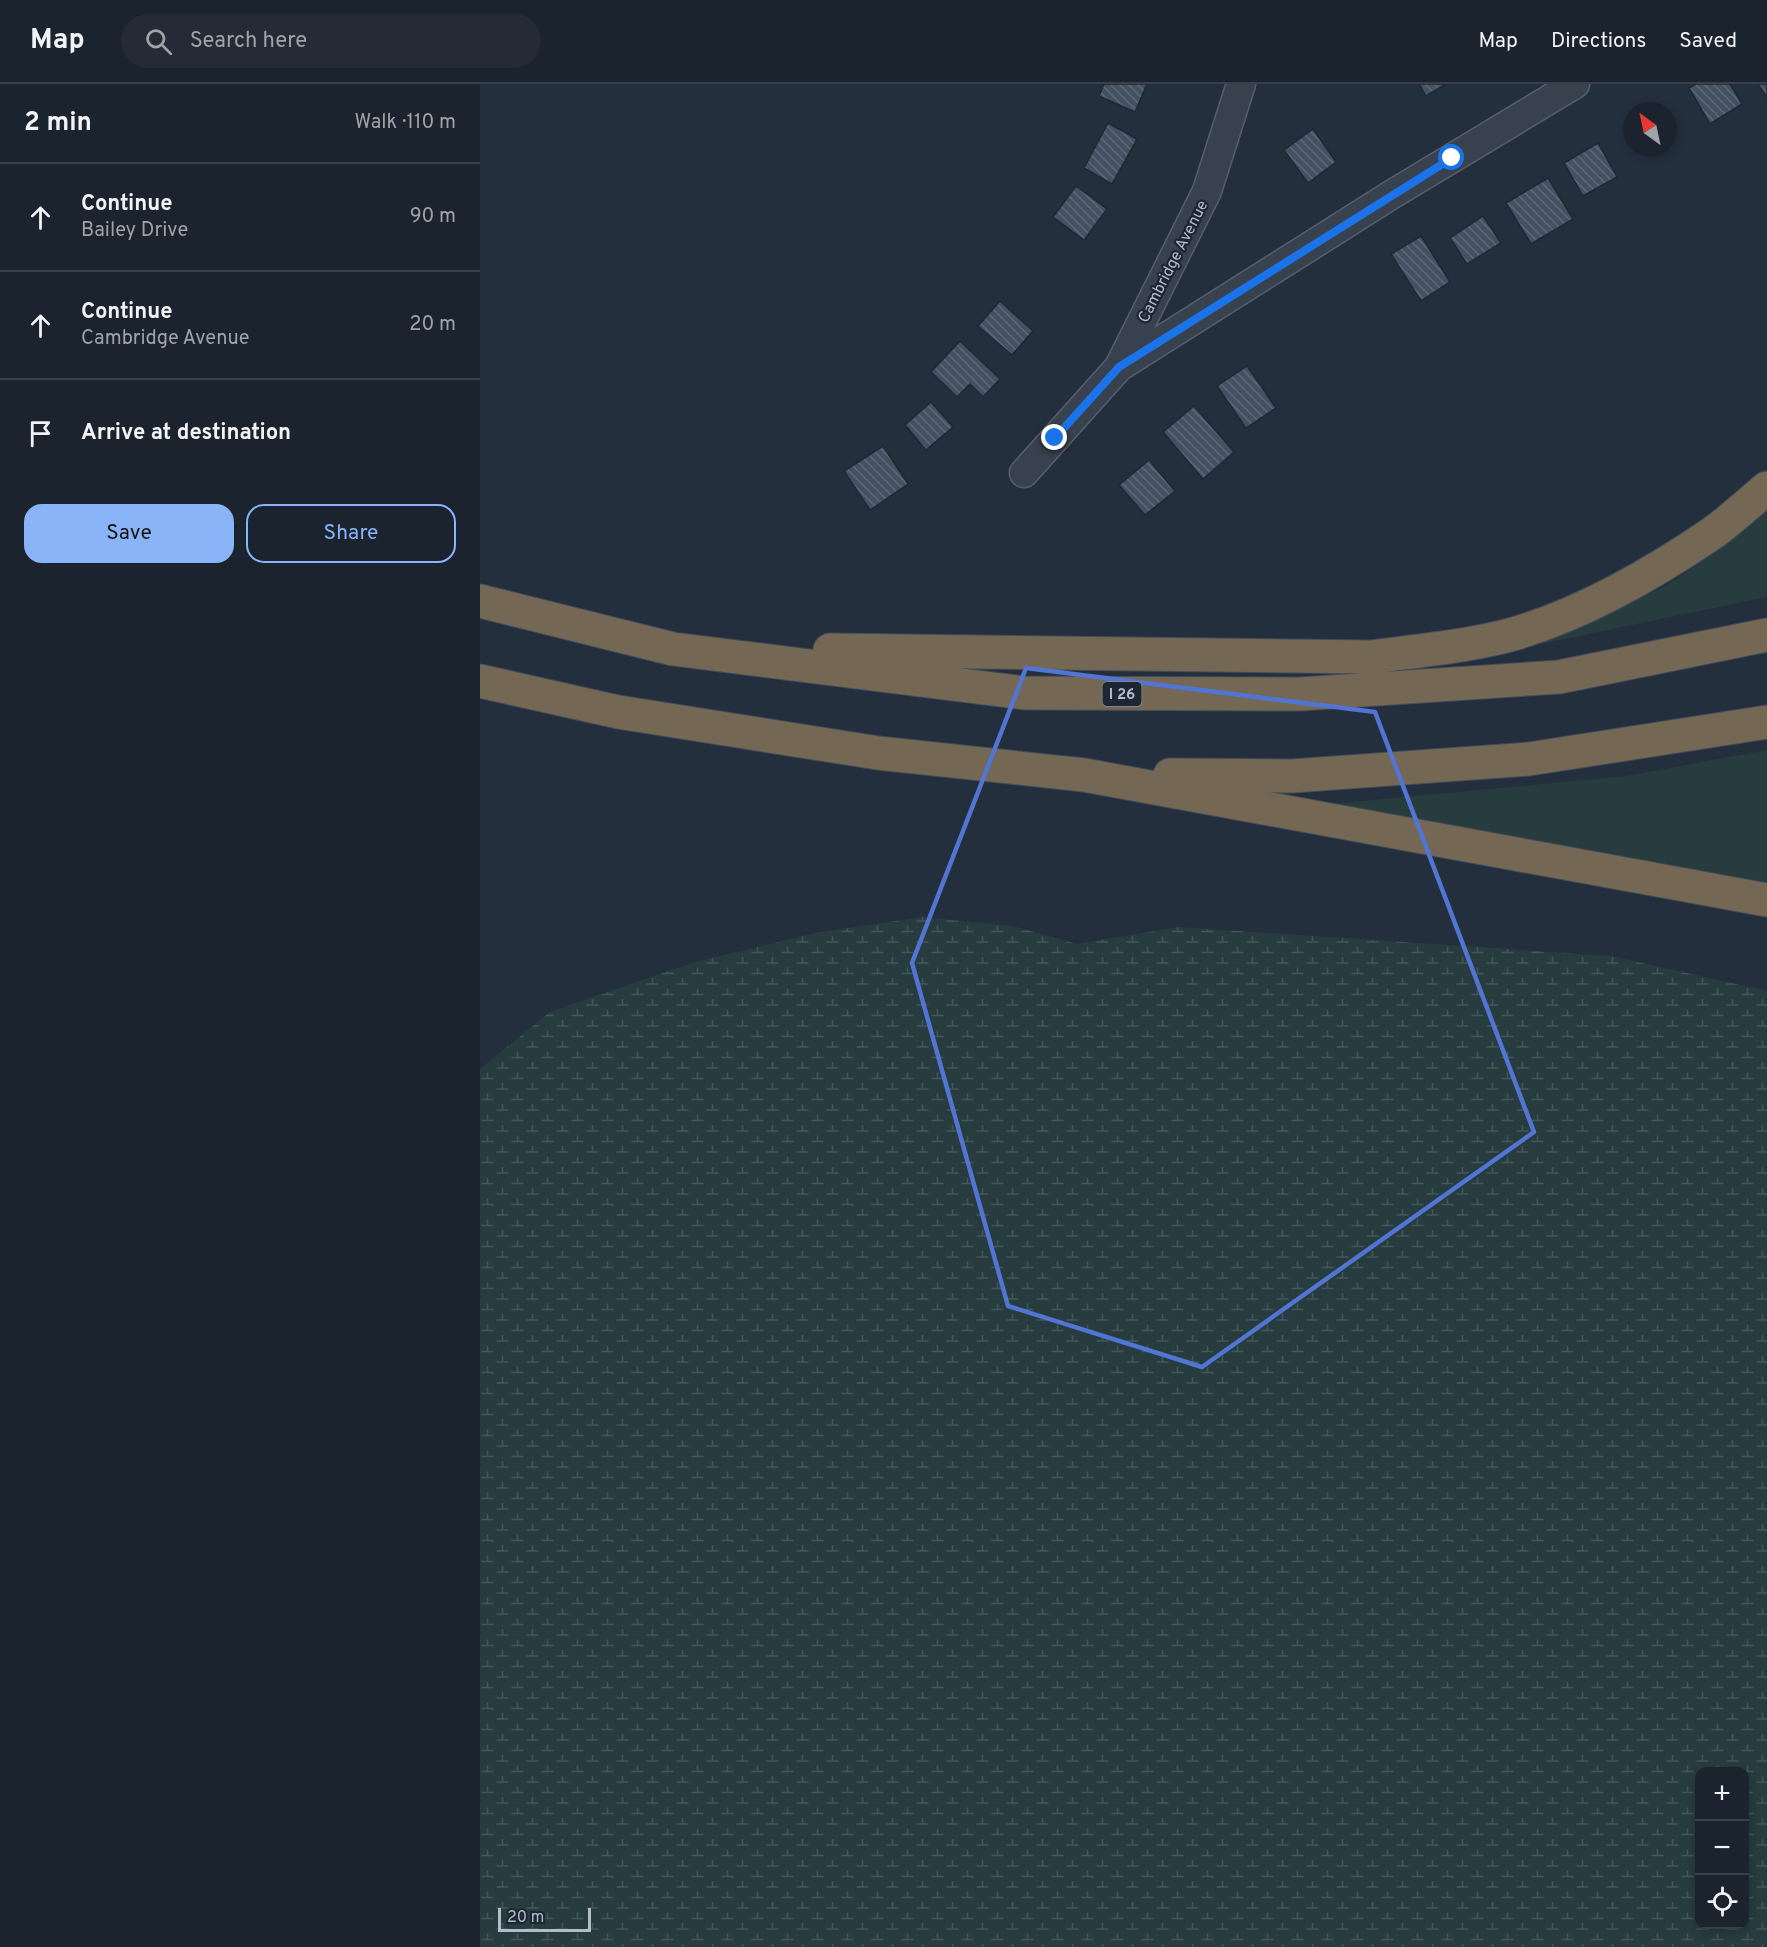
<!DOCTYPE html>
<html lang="en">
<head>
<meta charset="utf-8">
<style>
  :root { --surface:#1b232e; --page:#242b36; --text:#f1f3f6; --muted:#a0a4aa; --line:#39404a; --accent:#8ab4f8 }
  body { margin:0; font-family:Overpass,sans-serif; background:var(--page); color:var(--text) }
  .controls { position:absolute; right:18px; bottom:18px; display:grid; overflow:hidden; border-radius:12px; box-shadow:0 3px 9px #0003 }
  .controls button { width:54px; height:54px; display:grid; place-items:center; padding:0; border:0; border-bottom:2px solid var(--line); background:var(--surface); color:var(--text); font:30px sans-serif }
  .compass { position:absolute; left:1143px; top:18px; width:54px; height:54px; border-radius:50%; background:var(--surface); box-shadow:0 3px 9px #0003; rotate:327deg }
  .scale { position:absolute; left:18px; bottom:15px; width:93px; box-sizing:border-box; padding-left:6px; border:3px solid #b4bcc9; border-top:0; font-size:16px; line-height:21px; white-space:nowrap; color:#b4bcc9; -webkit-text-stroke:4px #1d2633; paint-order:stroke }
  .stop { position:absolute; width:18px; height:18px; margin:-14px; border:4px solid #1a73e8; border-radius:50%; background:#fff }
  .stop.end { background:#1a73e8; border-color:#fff; box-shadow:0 2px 6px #0008 }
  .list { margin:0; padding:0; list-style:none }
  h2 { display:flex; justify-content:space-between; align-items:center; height:78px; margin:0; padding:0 24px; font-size:26px }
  h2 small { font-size:20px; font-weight:400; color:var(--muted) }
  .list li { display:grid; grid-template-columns:39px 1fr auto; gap:18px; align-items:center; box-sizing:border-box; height:108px; padding:0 24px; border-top:2px solid var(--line) }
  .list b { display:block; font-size:22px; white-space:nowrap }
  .list p { margin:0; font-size:20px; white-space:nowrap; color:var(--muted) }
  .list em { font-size:20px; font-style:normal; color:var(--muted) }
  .actions { display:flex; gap:12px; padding:18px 24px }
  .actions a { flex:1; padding:14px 0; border:2px solid var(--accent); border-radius:18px; text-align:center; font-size:21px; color:var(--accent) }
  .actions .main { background:var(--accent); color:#111 }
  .icon { flex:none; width:33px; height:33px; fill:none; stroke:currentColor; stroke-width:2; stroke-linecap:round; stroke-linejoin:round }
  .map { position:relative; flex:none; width:1287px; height:1863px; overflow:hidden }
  header { display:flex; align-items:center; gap:36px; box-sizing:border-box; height:84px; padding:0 30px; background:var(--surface); border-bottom:2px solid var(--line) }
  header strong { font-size:28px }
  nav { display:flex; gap:33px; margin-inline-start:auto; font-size:21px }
  .search { width:420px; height:54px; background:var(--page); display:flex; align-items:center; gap:15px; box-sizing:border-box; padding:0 21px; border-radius:33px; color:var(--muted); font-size:22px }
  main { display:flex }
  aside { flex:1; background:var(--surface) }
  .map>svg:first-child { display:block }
</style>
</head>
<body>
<header>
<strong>Map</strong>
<div class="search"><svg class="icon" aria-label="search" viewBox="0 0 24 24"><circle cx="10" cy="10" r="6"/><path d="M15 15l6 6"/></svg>Search here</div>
<nav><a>Map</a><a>Directions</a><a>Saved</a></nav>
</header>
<main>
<aside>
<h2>2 min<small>Walk · 110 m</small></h2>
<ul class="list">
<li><svg class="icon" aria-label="ahead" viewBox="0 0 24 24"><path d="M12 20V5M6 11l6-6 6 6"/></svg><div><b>Continue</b><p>Bailey Drive</p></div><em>90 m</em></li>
<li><svg class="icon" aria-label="ahead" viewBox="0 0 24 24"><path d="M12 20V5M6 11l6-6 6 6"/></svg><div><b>Continue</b><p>Cambridge Avenue</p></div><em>20 m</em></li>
<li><svg class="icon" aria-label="arrive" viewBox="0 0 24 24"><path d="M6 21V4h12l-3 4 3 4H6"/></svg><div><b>Arrive at destination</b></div></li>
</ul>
<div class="actions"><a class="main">Save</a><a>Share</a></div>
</aside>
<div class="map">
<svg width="1287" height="1863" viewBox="0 0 1287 1863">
  <defs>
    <pattern id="wetland-marsh" width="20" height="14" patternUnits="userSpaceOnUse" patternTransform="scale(1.5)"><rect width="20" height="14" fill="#263c3f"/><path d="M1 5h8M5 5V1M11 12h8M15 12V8" fill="none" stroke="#435659"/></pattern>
    <pattern id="building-back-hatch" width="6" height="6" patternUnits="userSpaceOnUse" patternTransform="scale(1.5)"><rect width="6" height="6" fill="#455162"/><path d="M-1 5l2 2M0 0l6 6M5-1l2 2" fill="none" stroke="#5d6877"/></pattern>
  </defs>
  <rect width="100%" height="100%" fill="#242f3e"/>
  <path fill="#263c3f" d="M1287 427V513L1046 563 1123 533 1196 496Z
    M1287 666V804L830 722 1146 692Z"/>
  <path fill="url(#wetland-marsh)" fill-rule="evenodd" d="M442 833 532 842 597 860 699 843 1131 872 1287 907V1863H0V985L70 928 212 879 335 849ZM1220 1688H1264V1840H1220Z"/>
  <path fill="url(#building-back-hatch)" stroke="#1f2835" stroke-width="1.5" d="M624 0H667L655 28 619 12Z
    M939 0H966L946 12Z
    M1216 0H1250L1262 20 1230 40 1209 4Z
    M1278 0H1287V13Z
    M628 39 657 55 632 100 604 84Z
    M833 45 856 78 828 99 804 66Z
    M1118 59 1137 93 1103 112 1084 79Z
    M1068 94 1093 135 1051 160 1026 119Z
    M596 102 627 125 604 156 573 133Z
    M1003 132 1021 159 987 180 970 154Z
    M941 152 970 198 941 217 911 170Z
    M520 217 553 247 532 271 498 242Z
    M480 257 520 295 503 313 490 300 477 313 451 288Z
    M767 282 796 324 766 344 737 302Z
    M451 318 473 343 446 366 425 341Z
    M714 322 754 368 723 395 683 348Z
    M403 362 428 400 390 426 364 387Z
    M669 376 695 407 665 431 639 401Z"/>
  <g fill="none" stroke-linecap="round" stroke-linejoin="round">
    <g stroke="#565f6c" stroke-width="31">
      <path id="street" d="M639 283 911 111 1095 0
        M544 389 639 283 727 107 761 0"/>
    </g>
    <g stroke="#434c59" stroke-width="35">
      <path id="highway" d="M0 517 193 565 545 609 820 610 1079 593 1287 551
        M350 566 891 573C936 567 982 563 1026 552 1097 533 1174 489 1234 448 1252 435 1269 419 1287 404
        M0 597 138 628 398 669 604 691 1287 816
        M690 691 812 692 1049 675 1287 638"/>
    </g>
    <use href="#street" stroke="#38414e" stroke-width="28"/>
    <use href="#highway" stroke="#746855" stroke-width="33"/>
  </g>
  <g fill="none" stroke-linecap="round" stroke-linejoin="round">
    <path stroke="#1a73e8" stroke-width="8" d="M575 354 639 283 972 74"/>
  </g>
  <path fill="none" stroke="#5274d3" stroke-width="4.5" stroke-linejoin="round" d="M546 584 895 628 1054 1048 722 1283 528 1222 432 879Z"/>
  <g text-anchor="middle" stroke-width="4.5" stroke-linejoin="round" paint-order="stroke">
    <rect fill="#1d2633" stroke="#878f9c" stroke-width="1.5" x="622.5" y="598" width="39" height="24" rx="4.5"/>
    <g font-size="15" font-weight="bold" fill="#b4bcc9">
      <text x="642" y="615">I 26</text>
    </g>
    <g font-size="16" fill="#b4bcc9" stroke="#1d2633">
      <text transform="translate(692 177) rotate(-63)" y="6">Cambridge Avenue</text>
    </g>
  </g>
</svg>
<div class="controls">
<button>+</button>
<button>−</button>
<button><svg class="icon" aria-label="locate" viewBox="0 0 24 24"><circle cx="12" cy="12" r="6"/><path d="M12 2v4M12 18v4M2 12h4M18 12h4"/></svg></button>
</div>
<svg class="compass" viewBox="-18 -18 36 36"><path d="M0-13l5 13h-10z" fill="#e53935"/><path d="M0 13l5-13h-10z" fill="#a0a4aa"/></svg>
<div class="scale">20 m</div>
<div class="stop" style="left:972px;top:74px"></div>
<div class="stop end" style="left:575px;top:354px"></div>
</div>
</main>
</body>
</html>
